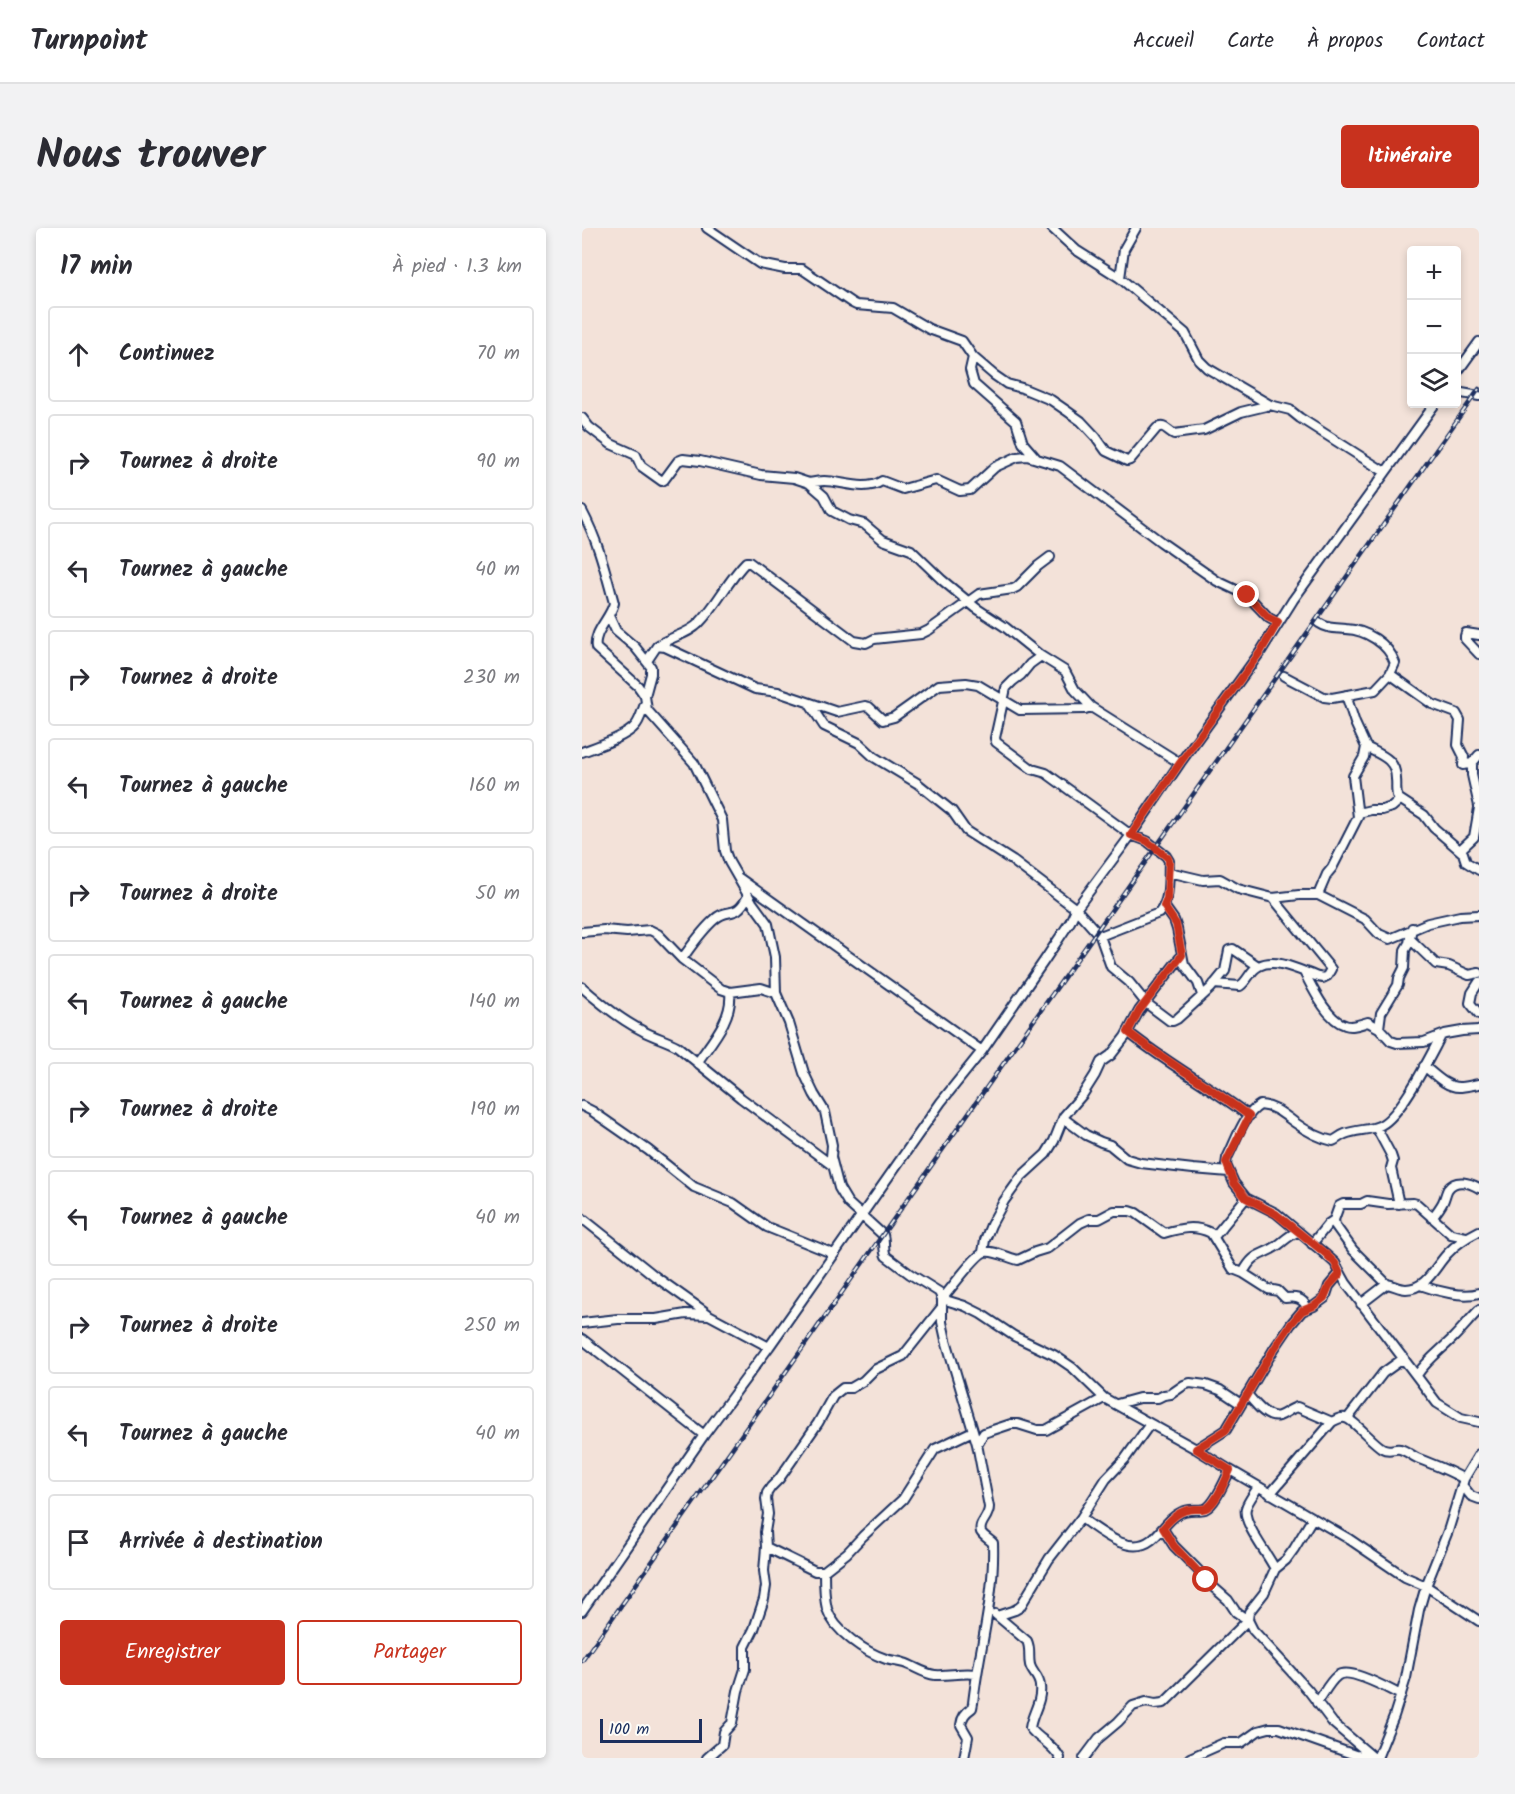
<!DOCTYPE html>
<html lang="fr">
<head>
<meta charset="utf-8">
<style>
  :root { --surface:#fff; --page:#f2f2f3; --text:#2b2b33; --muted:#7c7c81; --line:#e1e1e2; --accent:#c8321e }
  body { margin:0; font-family:Kalam,sans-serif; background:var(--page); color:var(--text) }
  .controls { position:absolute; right:18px; top:18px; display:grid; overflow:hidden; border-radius:6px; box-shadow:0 3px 9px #0003 }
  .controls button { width:54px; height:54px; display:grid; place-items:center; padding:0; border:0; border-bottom:2px solid var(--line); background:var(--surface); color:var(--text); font:30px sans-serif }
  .scale { position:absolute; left:18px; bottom:15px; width:102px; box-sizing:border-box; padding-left:6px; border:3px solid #1b2f5e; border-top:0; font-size:16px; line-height:21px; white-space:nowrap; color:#1b2f5e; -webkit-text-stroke:4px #fdfcf7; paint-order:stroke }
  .stop { position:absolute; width:18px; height:18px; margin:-14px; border:4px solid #c8321e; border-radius:50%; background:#fff }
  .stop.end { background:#c8321e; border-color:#fff; box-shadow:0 2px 6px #0008 }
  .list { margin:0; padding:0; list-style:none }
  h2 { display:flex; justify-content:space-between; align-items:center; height:78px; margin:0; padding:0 24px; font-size:26px }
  h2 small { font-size:20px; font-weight:400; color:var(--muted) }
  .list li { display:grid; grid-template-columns:39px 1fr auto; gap:18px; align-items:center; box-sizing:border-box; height:96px; margin:0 12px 12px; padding:0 12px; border:2px solid var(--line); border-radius:6px }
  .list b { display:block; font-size:22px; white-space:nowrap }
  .list em { font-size:20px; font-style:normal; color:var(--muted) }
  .actions { display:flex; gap:12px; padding:18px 24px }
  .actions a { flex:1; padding:14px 0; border:2px solid var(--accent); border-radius:6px; text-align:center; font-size:21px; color:var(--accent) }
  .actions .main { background:var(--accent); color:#fff }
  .icon { flex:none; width:33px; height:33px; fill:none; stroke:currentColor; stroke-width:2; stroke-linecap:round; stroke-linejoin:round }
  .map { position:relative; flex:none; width:897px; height:1530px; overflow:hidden; border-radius:6px }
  header { display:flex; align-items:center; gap:36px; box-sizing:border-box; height:84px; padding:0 30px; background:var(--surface); border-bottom:2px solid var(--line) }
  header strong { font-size:28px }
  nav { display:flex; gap:33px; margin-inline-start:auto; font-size:21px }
  .intro { display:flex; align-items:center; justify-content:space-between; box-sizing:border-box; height:144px; padding:0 36px }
  h1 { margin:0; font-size:42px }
  .button { padding:15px 27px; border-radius:6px; background:var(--accent); color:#fff; font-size:21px; font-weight:700 }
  main { display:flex; gap:36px; padding:0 36px }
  aside { flex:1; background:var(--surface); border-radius:6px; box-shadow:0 3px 9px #0003 }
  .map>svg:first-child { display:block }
</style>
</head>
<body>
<header>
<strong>Turnpoint</strong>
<nav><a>Accueil</a><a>Carte</a><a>À propos</a><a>Contact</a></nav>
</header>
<div class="intro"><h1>Nous trouver</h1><a class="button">Itinéraire</a></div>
<main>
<aside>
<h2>17 min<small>À pied · 1.3 km</small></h2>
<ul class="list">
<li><svg class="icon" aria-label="ahead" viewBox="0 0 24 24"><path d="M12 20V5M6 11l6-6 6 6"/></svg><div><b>Continuez</b></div><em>70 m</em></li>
<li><svg class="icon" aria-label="right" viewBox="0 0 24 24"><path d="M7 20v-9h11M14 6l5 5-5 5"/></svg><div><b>Tournez à droite</b></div><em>90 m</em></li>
<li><svg class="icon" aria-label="left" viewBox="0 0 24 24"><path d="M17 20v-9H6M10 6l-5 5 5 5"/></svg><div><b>Tournez à gauche</b></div><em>40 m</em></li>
<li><svg class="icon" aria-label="right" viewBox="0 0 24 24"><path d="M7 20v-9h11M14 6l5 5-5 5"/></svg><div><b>Tournez à droite</b></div><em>230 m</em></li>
<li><svg class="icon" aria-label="left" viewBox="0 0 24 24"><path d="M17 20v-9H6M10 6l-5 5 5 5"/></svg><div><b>Tournez à gauche</b></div><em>160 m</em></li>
<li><svg class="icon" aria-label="right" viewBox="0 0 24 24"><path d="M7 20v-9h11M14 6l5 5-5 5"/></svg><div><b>Tournez à droite</b></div><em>50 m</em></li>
<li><svg class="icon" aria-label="left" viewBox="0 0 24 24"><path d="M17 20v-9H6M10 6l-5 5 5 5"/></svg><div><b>Tournez à gauche</b></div><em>140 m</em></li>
<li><svg class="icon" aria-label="right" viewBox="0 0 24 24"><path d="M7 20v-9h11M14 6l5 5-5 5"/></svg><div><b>Tournez à droite</b></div><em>190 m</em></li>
<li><svg class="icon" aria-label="left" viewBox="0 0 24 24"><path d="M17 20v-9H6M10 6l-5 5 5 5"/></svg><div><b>Tournez à gauche</b></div><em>40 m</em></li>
<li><svg class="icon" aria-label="right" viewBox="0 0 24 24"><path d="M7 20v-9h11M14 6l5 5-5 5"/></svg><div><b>Tournez à droite</b></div><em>250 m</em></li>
<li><svg class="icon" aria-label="left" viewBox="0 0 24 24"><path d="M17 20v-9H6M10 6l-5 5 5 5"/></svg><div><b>Tournez à gauche</b></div><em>40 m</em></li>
<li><svg class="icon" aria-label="arrive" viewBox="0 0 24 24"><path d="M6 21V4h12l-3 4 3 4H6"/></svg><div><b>Arrivée à destination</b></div></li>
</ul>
<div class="actions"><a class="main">Enregistrer</a><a>Partager</a></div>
</aside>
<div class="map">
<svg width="897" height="1530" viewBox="0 0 897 1530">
  <rect width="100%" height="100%" fill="#f3e2d9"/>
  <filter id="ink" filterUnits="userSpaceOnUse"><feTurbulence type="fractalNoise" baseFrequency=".0167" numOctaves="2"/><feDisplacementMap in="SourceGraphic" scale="12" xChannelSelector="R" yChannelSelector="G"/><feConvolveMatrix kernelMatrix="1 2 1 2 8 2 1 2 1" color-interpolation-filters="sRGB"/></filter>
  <g filter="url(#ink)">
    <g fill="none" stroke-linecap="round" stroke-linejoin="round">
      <g stroke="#1b2f5e" stroke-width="12">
        <path id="minor" d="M125 0 178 36 203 41H220L270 75 274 77 311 80 347 101 380 113 391 129 412 147 425 156 440 160 469 172 485 183 499 193 514 209 524 223 545 233 548 232 575 200C583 196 585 203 592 206L622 202 659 184 688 177
          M470 0 494 22 538 50 603 105 617 132 625 140 688 177 708 182 718 190 803 244
          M538 50 542 21 554 0
          M391 129 388 142 392 156 434 193 441 215 454 230
          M874 146 897 114
          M874 164 897 168
          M0 190 7 199 29 216 54 227 59 238 80 253 82 252 96 233 101 231 118 233 179 247 212 250 227 255 242 268 250 283 267 292 282 296 301 312 329 322 360 352 394 380 423 399 459 428 483 443 493 462 509 479 598 535
          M227 255C232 254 237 253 242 253 260 253 283 264 300 253L321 261 354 252 378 263 388 262 413 239 435 229 445 228 478 238 579 314 635 353 665 367 687 390 696 395
          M0 283C16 313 23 342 32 375 29 390 11 403 14 420L56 458 63 468 65 482 112 535 140 592 143 623 147 634 170 674 186 696 193 729 194 765 207 795 222 845 232 866 243 884 250 917 249 929 257 960 266 975 301 1007C303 1014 301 1022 304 1028L328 1046 357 1064 360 1071V1094L364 1112 395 1216 407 1279C407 1290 396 1295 399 1304 401 1308 408 1312 411 1315 413 1370 397 1421 391 1475L390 1480C383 1485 380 1489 379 1497L386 1509 382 1530
          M27 388 34 403 53 419 69 439V446L63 468
          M897 407 884 405 883 408V411L897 426
          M75 418C88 409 107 406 117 395 135 377 146 352 164 334H167L272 413 284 415 292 411 339 406 347 402 397 366 431 361 435 359 456 338 468 329
          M459 428 448 436 439 447 431 453 424 460 413 510 414 514 450 541 464 545 549 607 565 613 584 628 587 633C586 650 589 671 577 685L518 708
          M65 433 75 418 83 419 173 461 196 464 255 484 283 478 287 479 301 492 312 489 357 457 384 455 396 457 438 482 503 481 509 479
          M808 446 850 476 874 485 878 492 876 517 882 529 881 537 890 535 897 527
          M702 448 742 469 750 470 793 462 808 446 813 435C806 415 784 402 764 401 753 400 746 401 737 395
          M227 475 242 498 277 515 292 529 335 555 370 583 384 603 431 633 494 681 518 708 529 739 547 754 564 775 588 793H591L595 791 629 760 643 743 647 722 651 721 676 738
          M784 519C799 527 814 531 814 551 815 558 813 564 816 570L842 587 852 600 881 625 884 634 897 642
          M0 524C13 519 44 509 53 498 58 493 60 483 63 476
          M890 535V547L897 578
          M776 585 789 582H800L810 579 818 572
          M878 622 892 609 897 580
          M587 644 621 652 638 651 656 661 691 670 717 667H736L783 691 797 706 808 711 846 695 878 688 897 687
          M157 650 400 823
          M736 667 745 646 750 640 776 589 771 548 782 529 784 519 773 495 764 467
          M582 678 592 692 595 701 602 736 616 755 620 767
          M0 704 22 702 45 704 68 702 76 706 100 731 139 761 148 764 179 760 194 765
          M828 711 854 736 867 738 887 747 897 745
          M100 731C110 717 120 702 133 691 147 678 153 693 166 668
          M722 744C730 759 745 792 763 797 771 800 778 796 786 794L797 800 809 813 815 815 842 814 863 806 880 803 897 802
          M897 754 890 765 888 775 897 786
          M632 756 658 758C666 753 668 742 677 738 694 729 719 743 736 749L741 750 745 748 749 741 691 670
          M0 759C18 775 39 792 61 803 72 809 84 812 95 818L159 870 251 938
          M797 800 799 785 816 757 817 750 822 740 823 722 827 715 830 700
          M546 804C584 835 628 858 667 888
          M859 808C847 830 820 886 799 897 788 903 775 901 763 906 758 908 755 911 751 913 737 910 723 902 712 894 701 886 693 878 678 877 661 887 654 913 645 930L644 937 652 955 664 970 694 985 743 1026 753 1035 764 1055 855 1175 879 1190 897 1194
          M115 835C129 814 151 791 148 764
          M842 838C852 846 864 859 877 859 883 859 890 857 897 856
          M0 878 10 883 66 922 112 959 151 975 185 999 252 1026
          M481 890 504 907 519 914 528 917 545 931 559 935 611 941 647 944
          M794 899 809 927 811 933 809 940 817 976
          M0 990 74 1049 126 1086
          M850 990C854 985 858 980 861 974 863 970 864 964 866 961 874 950 888 955 897 960
          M752 992 753 997 771 1022 805 1056
          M632 1009 664 970
          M730 1016 746 996 752 992 757 978 761 976H779L785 973 806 976 831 975 835 976 869 1006 884 1009
          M401 1024 403 1012 409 997 422 973 440 948 464 926 472 913 482 888 501 866 513 847 519 834 529 827 543 809 557 783 600 727
          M661 1045C672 1024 678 1029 695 1018 702 1013 706 1008 715 1004
          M838 1057C854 1063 881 1070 897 1065
          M779 1076 805 1056C812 1057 817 1061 824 1061 845 1061 853 1038 866 1025 875 1015 885 1009 897 1003
          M0 1095 36 1091H74L104 1086 127 1087 187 1119
          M0 1111 122 1207
          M835 1147C845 1132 858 1123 871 1110 880 1101 888 1091 897 1082
          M665 1166C672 1174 685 1192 697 1188 703 1186 708 1181 715 1179L750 1194
          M522 1170 491 1140 472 1127 432 1108 399 1086 383 1078 360 1071C368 1062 394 1026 403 1024 412 1022 427 1030 436 1032L453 1024 466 1020 498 995 507 991H517L532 983H548L554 985 582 1005C599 1000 613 997 629 1005L651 1041 661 1045 686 1061 696 1063 703 1070C712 1069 721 1069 725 1080
          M535 1176 557 1170H576L582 1167 589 1166 602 1157 608 1155 624 1157 638 1162 659 1176
          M766 1190 801 1145 822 1130
          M395 1216 402 1205 429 1196H436L455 1202H464L522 1170 614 1221 648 1242 767 1311 823 1349 844 1358 897 1393
          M614 1221 644 1202 692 1121 709 1096 720 1083 732 1078 743 1070 747 1058 758 1045
          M880 1257 889 1268 897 1271
          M676 1259C672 1266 666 1273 664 1280 660 1295 686 1326 693 1341
          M688 1266 750 1194C754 1192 758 1189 763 1190 771 1191 790 1214 800 1220 807 1224 811 1220 818 1221 823 1222 829 1227 835 1230 852 1237 865 1241 882 1251
          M499 1290C517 1302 547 1329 569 1312 579 1305 585 1292 596 1286 604 1280 614 1283 623 1281 633 1277 643 1252 648 1242
          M730 1291 712 1321 704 1332 693 1341 682 1365 667 1384 666 1392 671 1402 726 1462 751 1495 792 1530
          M184 1319 233 1343H242L265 1325 281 1308 321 1271 353 1221 391 1203
          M242 1343C242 1355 242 1369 245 1381 252 1403 283 1424 304 1431 310 1433 316 1433 322 1435 332 1438 342 1446 353 1447 366 1448 380 1444 394 1446
          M0 1383 122 1207 187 1119 359 874 400 823 462 733 488 694 494 681 549 607 598 535 679 423 711 372 853 176
          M413 1386 445 1413C449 1421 446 1428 448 1437 450 1445 457 1448 458 1458 460 1474 450 1485 448 1500 457 1512 471 1516 478 1530
          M415 1388 433 1382 438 1379 467 1331 499 1290 524 1251 543 1231 568 1196
          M735 1475C741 1467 747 1454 755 1448 767 1438 806 1461 819 1467
          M125 1530 140 1517 142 1504 150 1495 156 1463 163 1441V1419L172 1401 182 1371 184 1358 182 1343 184 1319 183 1304 186 1286 184 1271 185 1265 189 1259 197 1251 236 1195 251 1168 261 1160H269L281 1153 292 1142 321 1128 360 1079
          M502 1530 517 1510 536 1494 551 1478 564 1474 573 1476 582 1475 666 1392 654 1384 646 1372 630 1358 615 1341 592 1318 581 1301
          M608 1530 642 1515H659L676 1503 687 1500H697L773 1527 789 1528
          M795 1530 812 1488 824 1450 837 1382 844 1358 866 1303 882 1251 897 1226"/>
      </g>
      <use href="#minor" stroke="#fdfcf7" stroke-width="8"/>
      <g stroke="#1b2f5e" stroke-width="4.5">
        <path id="rail" d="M0 1433 897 161"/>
      </g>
      <use href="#rail" stroke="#fdfcf7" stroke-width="2" stroke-dasharray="7" stroke-linecap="butt"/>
    </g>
  </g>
  <g fill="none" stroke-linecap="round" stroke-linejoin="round" filter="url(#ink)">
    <path stroke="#c8321e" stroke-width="8" d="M624 1352 592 1318 581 1300C590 1290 597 1282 612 1281 617 1281 622 1282 626 1279 635 1273 643 1253 648 1242L614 1221 644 1202 692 1121 709 1096 720 1083 732 1078 742 1070 747 1058 758 1046 753 1035 744 1026 694 986 664 970 652 955 644 934 667 888C628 858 584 834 546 804L557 783 600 727 594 696 582 678 585 671 587 633 586 630 565 613 549 607 598 535 679 423 696 394 687 390 665 367"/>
  </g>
</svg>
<div class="controls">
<button>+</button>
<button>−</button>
<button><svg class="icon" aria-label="layers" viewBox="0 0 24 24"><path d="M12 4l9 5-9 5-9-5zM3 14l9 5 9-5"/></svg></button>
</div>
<div class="scale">100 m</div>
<div class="stop" style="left:624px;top:1352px"></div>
<div class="stop end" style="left:665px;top:367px"></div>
</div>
</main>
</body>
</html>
